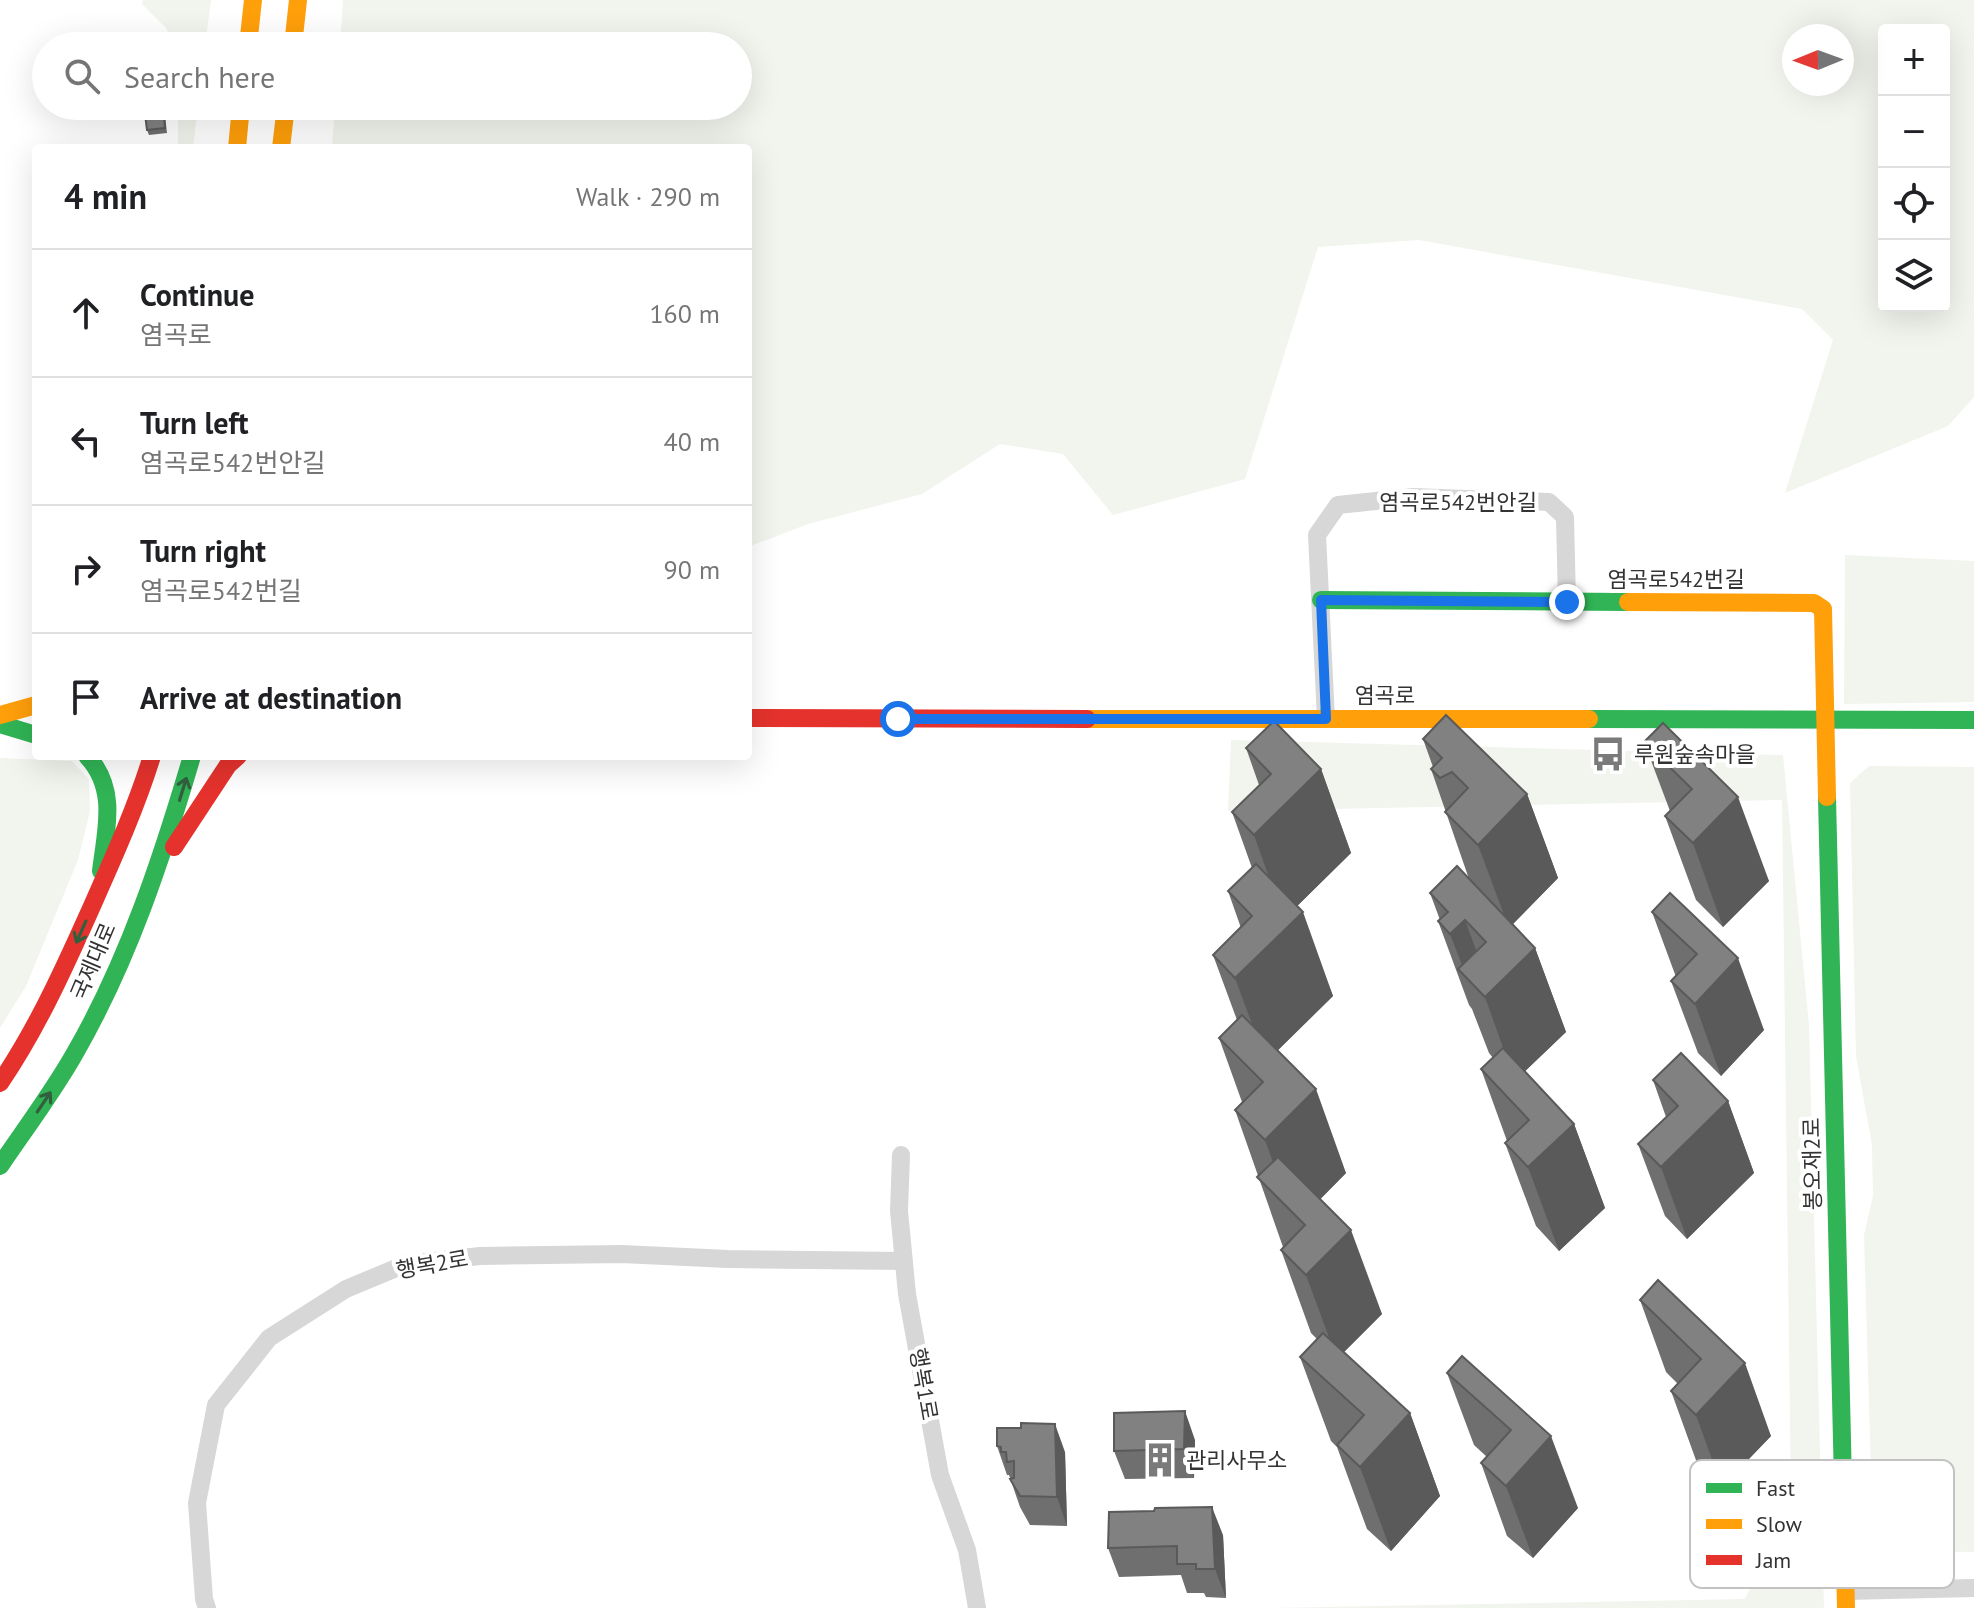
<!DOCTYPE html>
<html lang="en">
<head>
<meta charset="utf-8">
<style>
  :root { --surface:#fff; --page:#f6f6f6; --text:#202124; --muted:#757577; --line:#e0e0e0 }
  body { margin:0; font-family:"PT Sans","Noto Sans KR",sans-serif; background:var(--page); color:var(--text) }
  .controls { position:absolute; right:24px; top:24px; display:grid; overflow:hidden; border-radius:8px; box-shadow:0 8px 32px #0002 }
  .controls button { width:72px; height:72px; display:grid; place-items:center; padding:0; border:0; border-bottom:2px solid var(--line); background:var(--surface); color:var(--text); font:40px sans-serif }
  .compass { position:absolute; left:1782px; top:24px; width:72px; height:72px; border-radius:50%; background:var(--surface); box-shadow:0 8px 32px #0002; rotate:269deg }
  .stop { position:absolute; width:24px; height:24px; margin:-18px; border:6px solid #1a73e8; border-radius:50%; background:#fff }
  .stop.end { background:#1a73e8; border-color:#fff; box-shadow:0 2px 8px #0008 }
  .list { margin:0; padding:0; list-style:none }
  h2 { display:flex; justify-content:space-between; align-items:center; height:104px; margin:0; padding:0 32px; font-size:34px }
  h2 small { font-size:26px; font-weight:400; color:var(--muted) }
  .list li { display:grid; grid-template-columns:52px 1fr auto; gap:24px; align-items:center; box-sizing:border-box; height:128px; padding:0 32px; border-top:2px solid var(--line) }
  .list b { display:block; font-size:30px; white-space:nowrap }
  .list p { margin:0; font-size:26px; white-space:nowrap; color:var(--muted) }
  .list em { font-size:26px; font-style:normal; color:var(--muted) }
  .icon { flex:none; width:44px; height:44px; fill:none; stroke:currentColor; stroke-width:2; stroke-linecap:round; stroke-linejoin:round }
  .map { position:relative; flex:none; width:1974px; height:1608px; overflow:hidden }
  .search { position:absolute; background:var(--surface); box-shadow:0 8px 32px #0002; left:32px; top:32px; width:720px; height:88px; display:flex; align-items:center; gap:20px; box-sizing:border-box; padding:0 28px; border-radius:44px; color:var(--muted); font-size:30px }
  .panel { position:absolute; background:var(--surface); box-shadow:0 8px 32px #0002; left:32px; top:144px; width:720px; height:616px; border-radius:8px }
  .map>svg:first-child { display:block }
</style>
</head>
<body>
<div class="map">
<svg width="1974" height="1608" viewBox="0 0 1974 1608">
  <rect width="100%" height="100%" fill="#fff"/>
  <path fill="#f1f5ed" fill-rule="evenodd" d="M143 0H211L205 46H171L167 29 142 4Z
    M343 0H1974V397L1948 426 1785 493 1833 340 1802 309 1419 240 1318 247 1245 479 1113 515 1063 454 1000 444 922 494 808 524 748 547V148H332L335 106H738V46H340ZM1944 30V306H1884V30ZM1794 36H1842V84H1794Z
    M178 106H198L193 148H178Z
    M1845 555 1974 561V702L1844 704Z
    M1231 740 1783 755 1809 1025 1824 1608H1269L1745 1599 1791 1500 1782 800 1228 811Z
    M0 758 72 761 89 779 90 811 78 860 26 986 0 1028Z
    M1869 766 1974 767V1552L1897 1551 1873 1540 1864 1235 1873 1196 1872 1145 1856 1056 1850 783Z"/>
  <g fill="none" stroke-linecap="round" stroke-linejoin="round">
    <path stroke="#d7d7d7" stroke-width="18" d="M1326 719 1317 535 1338 505 1414 497 1549 502 1565 517 1567 602
      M901 1155 899 1211 907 1294 940 1475 967 1550 977 1608
      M1846 1591 1974 1588
      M207 1608 204 1599 197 1503 216 1405 269 1338 346 1289 406 1264 480 1256 622 1254 728 1259 904 1261"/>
    <path stroke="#30b455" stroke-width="18" d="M1321 600 1628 602
      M1589 719 1974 720
      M0 724 36 735
      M87 756C118 789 106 830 101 871
      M1827 797 1843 1483
      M0 1166C25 1129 53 1092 75 1053 128 961 162 858 192 756"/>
    <path stroke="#ff9f0a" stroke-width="18" d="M248 46 253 0
      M293 46 298 0
      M237 148 241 106
      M281 148 286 106
      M1628 602 1814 603 1823 609 1827 797
      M0 715 36 705
      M1087 719H1589
      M1843 1483 1846 1608"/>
    <path stroke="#e5322d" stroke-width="18" d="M748 718 1087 719
      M174 847 228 765 238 756
      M0 1083C36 1030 62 973 88 915 111 863 135 811 152 756"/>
  </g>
  <path fill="#6f6f6f" d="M164 106 167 133 149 135 147 130Z
    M1663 723 1769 881 1723 927 1696 900 1665 816 1670 811 1644 742Z
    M1423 739 1527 794 1558 878 1513 924 1535 948 1566 1032 1525 1071 1574 1124 1605 1208 1559 1251 1536 1226 1505 1143 1507 1141 1481 1069 1493 1058 1489 1053 1472 1009 1469 1005 1438 921 1440 920 1430 893 1469 879 1431 769 1433 767Z
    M1246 748 1321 769 1351 853 1297 906 1333 996 1277 1051 1346 1173 1320 1199 1382 1314 1344 1352 1410 1413 1440 1496 1391 1551 1367 1529 1337 1447 1331 1441 1300 1357 1317 1339 1311 1333 1281 1250 1283 1247 1235 1110 1242 1102 1219 1038 1237 1020 1213 955 1241 928 1228 891 1252 868 1232 812 1259 785Z
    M1670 893 1764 1030 1721 1076 1698 1053 1671 981 1676 977 1652 912Z
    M1653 1080 1728 1101 1754 1173 1687 1239 1665 1216 1638 1144 1666 1117Z
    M1658 1280 1771 1436 1722 1487 1697 1463 1671 1391 1678 1384 1666 1372 1640 1300Z
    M1462 1356 1578 1508 1533 1558 1507 1536 1481 1463 1487 1457 1474 1445 1447 1373Z
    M1195 1440 1194 1478 1125 1479 1114 1451Z
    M997 1446 1065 1452 1067 1526 1030 1525 1020 1507 1009 1475H1007Z
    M1223 1535 1226 1598 1206 1597 1204 1593H1187L1181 1575 1119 1577 1108 1548Z"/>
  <path fill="#5a5a5a" d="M1321 769 1351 853 1284 919 1254 835Z
    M1527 794 1558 878 1509 928 1478 845Z
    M1738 797 1769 881 1723 927 1693 843Z
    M1303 912 1333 996 1266 1062 1235 978Z
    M1465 920 1491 991 1535 948 1566 1032 1515 1081 1485 997 1467 978 1450 934Z
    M1738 958 1764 1030 1721 1076 1695 1004Z
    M1316 1089 1346 1173 1300 1220 1290 1210 1265 1140Z
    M1728 1101 1754 1173 1687 1239 1661 1167Z
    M1574 1124 1605 1208 1559 1251 1528 1167Z
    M1351 1230 1382 1314 1337 1359 1306 1275Z
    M1745 1363 1771 1436 1722 1487 1696 1415Z
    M1185 1411 1195 1440 1194 1478 1184 1449Z
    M1410 1413 1440 1496 1391 1551 1360 1467Z
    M1055 1424 1065 1452 1067 1526 1057 1497Z
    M1551 1436 1578 1508 1533 1558 1506 1486Z
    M1212 1507 1223 1535 1226 1598 1215 1569Z"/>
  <path fill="#818181" stroke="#5a5a5a" stroke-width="2" d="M144 106H163L165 128 147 130Z
    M1446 715 1527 794 1478 845 1445 812 1468 788 1452 772 1440 778 1431 769 1442 758 1423 739Z
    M1274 721 1321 769 1254 835 1232 812 1271 774 1246 748Z
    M1663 723 1738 797 1693 843 1665 816 1692 789 1644 742Z
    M1256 864 1303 912 1235 978 1213 955 1252 916 1228 891Z
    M1457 866 1535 948 1485 997 1458 969 1486 942 1465 920 1450 934 1438 921 1448 912 1430 893Z
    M1670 893 1738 958 1695 1004 1671 981 1697 954 1652 912Z
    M1242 1015 1316 1089 1265 1140 1235 1110 1263 1082 1219 1038Z
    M1503 1048 1574 1124 1528 1167 1505 1143 1529 1120 1481 1069Z
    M1681 1053 1728 1101 1661 1167 1638 1144 1678 1106 1653 1080Z
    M1278 1157 1351 1230 1306 1275 1281 1250 1305 1225 1257 1177Z
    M1658 1280 1745 1363 1696 1415 1671 1391 1701 1359 1640 1300Z
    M1323 1333 1410 1413 1360 1467 1337 1445 1364 1415 1300 1357Z
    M1462 1356 1551 1436 1506 1486 1481 1463 1511 1430 1447 1373Z
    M1185 1411 1184 1449 1114 1451V1413Z
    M1021 1423 1055 1424 1057 1497 1020 1496 1010 1479 1014 1478V1461L1007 1462 1006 1452H1001V1447L997 1446V1428H1021Z
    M1212 1507 1215 1569H1196V1564H1177V1546L1108 1548 1109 1512 1154 1511 1155 1508Z"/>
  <defs><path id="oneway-shaft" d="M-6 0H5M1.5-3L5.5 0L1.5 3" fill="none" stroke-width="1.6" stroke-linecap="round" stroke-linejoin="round" transform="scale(2)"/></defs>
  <g stroke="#32603f">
    <use href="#oneway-shaft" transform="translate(183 789) rotate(-73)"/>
    <use href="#oneway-shaft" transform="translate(81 932) rotate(114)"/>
    <use href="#oneway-shaft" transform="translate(44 1102) rotate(-56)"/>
  </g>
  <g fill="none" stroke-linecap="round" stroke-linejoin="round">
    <path stroke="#1a73e8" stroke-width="10" d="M898 719H1326L1321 600 1567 602"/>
  </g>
  <defs>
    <g id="bus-bare" transform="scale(2.76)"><path d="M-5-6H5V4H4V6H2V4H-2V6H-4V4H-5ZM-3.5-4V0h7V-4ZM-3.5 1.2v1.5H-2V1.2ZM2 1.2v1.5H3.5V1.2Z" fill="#7a7a7a" stroke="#fff" stroke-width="2.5" paint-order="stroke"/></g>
    <g id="building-bare" transform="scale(2.76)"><path d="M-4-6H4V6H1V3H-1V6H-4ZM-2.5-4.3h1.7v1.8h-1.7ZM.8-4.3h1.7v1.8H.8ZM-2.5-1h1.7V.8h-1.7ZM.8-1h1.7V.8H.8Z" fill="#7a7a7a" stroke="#fff" stroke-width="2.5" paint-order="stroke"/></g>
  </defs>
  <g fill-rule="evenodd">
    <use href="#bus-bare" x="1608" y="754"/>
    <use href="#building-bare" x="1160" y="1460"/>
  </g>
  <g text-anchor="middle" stroke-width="8" stroke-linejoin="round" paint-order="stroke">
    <g font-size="22" fill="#333" stroke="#fff">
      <text x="1458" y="510">염곡로542번안길</text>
      <text x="1676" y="587">염곡로542번길</text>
      <text x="1385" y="703">염곡로</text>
      <text transform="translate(93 961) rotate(-67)" y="8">국제대로</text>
      <text transform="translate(1812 1164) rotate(-91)" y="8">봉오재2로</text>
      <text transform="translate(432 1264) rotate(-10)" y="8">행복2로</text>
      <text transform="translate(924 1384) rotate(80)" y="8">행복1로</text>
    </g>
    <g font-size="22" fill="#333" stroke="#fff" text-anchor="start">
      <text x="1634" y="762">루원숲속마을</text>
      <text x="1186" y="1468">관리사무소</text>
    </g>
  </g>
  <rect x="1690" y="1460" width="264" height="128" rx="12" fill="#fff" stroke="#c2c2c2" stroke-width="2"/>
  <rect x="1706" y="1483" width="36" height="10" fill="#30b455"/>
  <rect x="1706" y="1519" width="36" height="10" fill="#ff9f0a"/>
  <rect x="1706" y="1555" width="36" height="10" fill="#e5322d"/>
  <g font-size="22" fill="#333">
    <text x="1756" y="1496">Fast</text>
    <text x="1756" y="1532">Slow</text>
    <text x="1756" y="1568">Jam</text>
  </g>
</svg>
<div class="controls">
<button>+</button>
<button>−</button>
<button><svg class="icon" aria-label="locate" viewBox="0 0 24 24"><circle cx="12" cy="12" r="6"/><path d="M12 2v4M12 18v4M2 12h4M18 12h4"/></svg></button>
<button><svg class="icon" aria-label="layers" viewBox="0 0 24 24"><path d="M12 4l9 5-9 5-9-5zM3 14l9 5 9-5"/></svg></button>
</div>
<svg class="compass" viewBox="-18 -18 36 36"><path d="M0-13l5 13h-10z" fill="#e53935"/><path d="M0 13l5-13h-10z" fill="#757577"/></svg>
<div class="stop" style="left:898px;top:719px"></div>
<div class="stop end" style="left:1567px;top:602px"></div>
<div class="search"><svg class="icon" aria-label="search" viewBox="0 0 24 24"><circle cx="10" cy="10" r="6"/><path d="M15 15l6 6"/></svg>Search here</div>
<section class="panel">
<h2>4 min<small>Walk · 290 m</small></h2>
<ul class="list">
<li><svg class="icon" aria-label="ahead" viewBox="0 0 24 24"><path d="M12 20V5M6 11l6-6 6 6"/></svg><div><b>Continue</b><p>염곡로</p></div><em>160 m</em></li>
<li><svg class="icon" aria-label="left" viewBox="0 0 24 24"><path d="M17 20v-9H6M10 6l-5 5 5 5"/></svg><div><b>Turn left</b><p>염곡로542번안길</p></div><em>40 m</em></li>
<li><svg class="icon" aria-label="right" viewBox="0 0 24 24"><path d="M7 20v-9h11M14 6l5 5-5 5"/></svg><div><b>Turn right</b><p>염곡로542번길</p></div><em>90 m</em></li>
<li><svg class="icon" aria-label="arrive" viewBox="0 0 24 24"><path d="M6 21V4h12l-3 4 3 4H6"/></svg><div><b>Arrive at destination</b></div></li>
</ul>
</section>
</div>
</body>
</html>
